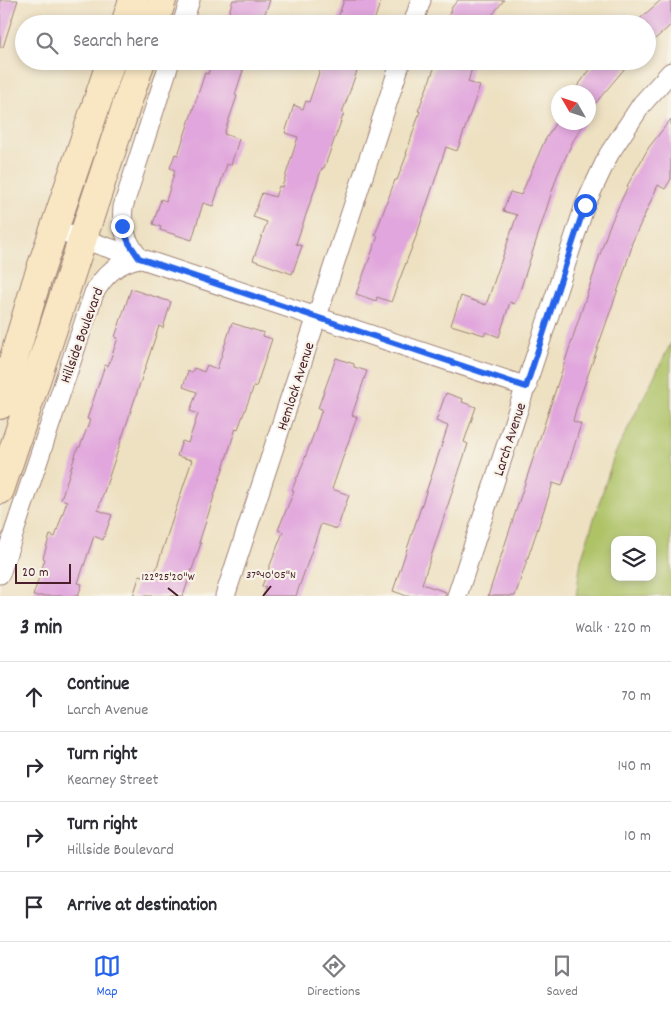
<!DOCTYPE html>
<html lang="en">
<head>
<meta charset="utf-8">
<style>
  :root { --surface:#fff; --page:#f2f2f3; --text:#2b2b33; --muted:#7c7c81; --line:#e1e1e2; --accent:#2563eb }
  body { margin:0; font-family:Dekko,sans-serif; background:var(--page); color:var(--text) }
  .controls { position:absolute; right:15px; bottom:15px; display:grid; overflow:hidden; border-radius:10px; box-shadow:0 2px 8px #0003 }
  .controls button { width:45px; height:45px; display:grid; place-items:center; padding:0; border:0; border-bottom:1px solid var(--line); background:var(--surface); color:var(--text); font:25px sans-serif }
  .compass { position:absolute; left:551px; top:85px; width:45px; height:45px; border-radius:50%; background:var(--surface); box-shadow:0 2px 8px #0003; rotate:309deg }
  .scale { position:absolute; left:15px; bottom:12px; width:56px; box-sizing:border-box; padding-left:5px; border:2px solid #4a1f2b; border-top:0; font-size:14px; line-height:18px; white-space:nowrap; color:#4a1f2b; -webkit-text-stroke:4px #f7f3e8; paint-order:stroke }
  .stop { position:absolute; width:15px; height:15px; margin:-11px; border:4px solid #2563eb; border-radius:50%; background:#fff }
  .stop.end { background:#2563eb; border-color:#fff; box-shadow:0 1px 5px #0008 }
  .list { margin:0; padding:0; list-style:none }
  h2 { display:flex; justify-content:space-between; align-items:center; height:65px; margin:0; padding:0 20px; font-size:21px }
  h2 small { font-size:16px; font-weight:400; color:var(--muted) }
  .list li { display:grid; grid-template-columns:32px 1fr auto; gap:15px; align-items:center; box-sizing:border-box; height:70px; padding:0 20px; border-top:1px solid var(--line) }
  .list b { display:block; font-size:19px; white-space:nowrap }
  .list p { margin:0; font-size:16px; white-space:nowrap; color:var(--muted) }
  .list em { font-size:16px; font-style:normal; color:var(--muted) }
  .icon { flex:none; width:28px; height:28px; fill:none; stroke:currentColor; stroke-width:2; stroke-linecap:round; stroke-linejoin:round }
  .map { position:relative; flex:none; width:671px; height:596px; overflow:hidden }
  .search { position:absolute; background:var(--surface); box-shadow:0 2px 8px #0003; left:15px; right:15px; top:15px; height:55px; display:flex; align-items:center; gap:12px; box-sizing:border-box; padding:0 18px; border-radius:28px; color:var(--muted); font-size:19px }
  .sheet { height:345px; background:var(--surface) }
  nav { display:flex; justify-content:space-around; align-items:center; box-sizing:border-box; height:70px; border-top:1px solid var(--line); background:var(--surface); font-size:14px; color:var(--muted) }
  nav a { display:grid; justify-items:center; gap:2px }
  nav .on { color:var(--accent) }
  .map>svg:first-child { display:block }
</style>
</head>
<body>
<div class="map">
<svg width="671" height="596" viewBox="0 0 671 596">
  <rect width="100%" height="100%" fill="#f7f3e8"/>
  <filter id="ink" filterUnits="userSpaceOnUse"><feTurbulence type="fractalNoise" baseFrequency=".02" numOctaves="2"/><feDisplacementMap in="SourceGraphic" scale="10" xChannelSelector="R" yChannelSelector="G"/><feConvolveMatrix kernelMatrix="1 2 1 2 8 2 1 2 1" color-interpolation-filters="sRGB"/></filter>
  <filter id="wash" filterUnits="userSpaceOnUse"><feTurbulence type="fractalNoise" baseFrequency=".0096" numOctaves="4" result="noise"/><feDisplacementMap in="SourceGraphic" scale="20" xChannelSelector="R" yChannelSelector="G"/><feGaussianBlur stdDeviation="1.12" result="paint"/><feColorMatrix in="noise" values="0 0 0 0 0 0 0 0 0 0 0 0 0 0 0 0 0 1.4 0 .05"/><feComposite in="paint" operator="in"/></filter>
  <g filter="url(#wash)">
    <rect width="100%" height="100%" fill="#eee1c2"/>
    <path fill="#aec266" stroke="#7c7048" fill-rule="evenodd" d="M671 343V596H576L581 560 614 456ZM615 540H652V577H615Z"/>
    <g id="blocks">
      <path fill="#e1a6dd" d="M0 0H18L3 47H0Z
        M233 0H270L261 24H225Z
        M344 0H381L373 24H336Z
        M458 0H504L485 24H445L452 7Z
        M661 0H671V25L647 46V24H634Z
        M212 61H246L235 95 237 96 224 134 239 139 231 165 227 164 213 206 203 203 192 240 160 230 161 227 153 224 161 199 166 201 175 170 170 168 175 154 178 155 205 73 208 74Z
        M323 61H357L354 70 357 71 342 113H344L324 168H322L296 244 302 246 292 274 253 260 267 222 253 217 262 193 275 197 279 186 282 187 298 137 285 133 294 105 303 109 306 101 309 102Z
        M437 61H474L468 82 480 86 457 151 446 147 417 234 391 302 377 297 376 301 356 294 378 236 375 235 395 180H397L407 154H406L420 111H418Z
        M598 61H631L588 112V92H573L589 71Z
        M671 119V179L665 189 658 185 631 245 632 246 622 278 576 409 573 421 581 424 562 486 553 483 515 596H488L609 227 628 186H627L649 147Z
        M556 122H585L573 141 557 176 518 297 514 304 510 302 499 337 486 332 484 335 451 325 461 296 486 305 517 215 503 211 510 192 521 195 544 142Z
        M131 289 171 302 163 328 159 326 98 510 112 515 103 540 94 536 78 583 82 584 78 596H33L45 559 43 558 50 535 55 537 67 501 61 499 78 447H80L90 420 87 419 105 365 108 366 118 338 115 337Z
        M232 323 264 333 263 336 272 339 256 387 254 386 238 429 236 428 199 543H201L183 596H133L140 575 153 579 192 460 177 456 182 441 188 443 198 414 190 411 197 392 183 387 188 371 192 372 194 368 204 372 207 365 217 369Z
        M336 358 354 364V367L367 371 352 415 357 417 332 489 349 495 337 529 321 524 296 596H263L266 587 262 586 283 532 278 530 294 491 292 490 297 477H298L313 436 322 409 318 408Z
        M446 393 463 399 462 402 476 407 464 442 468 444 422 584 446 592V596H407L393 591 448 426 436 421Z"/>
    </g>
  </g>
  <g filter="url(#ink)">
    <use href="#blocks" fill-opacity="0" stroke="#9c8076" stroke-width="1"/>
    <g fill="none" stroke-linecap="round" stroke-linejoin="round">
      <g stroke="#9c8076" stroke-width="21">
        <path id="street" d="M182 24 190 0
          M413 24 421 0
          M55 230 527 387
          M139 258C126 241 121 228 123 207L170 61
          M0 574 94 293C105 274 117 263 139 258
          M225 596 401 61
          M457 596 585 205 609 154 642 104 671 72"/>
      </g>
      <g stroke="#9c8076" stroke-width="30">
        <path id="secondary" d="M125 24 133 0
          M154 24 162 0
          M0 405 36 283 111 61
          M0 490 141 61"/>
      </g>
      <use href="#street" stroke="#fff" stroke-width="19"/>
      <use href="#secondary" stroke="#f9e7c3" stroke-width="28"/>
    </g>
  </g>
  <g fill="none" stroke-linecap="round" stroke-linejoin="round" filter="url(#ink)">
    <path stroke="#2563eb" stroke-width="6" d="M122 226 129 243 139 258 526 387 585 205"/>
  </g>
  <path fill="none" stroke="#4a1f2b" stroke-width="2" d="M168 588 178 596M263 596 271 586"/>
  <g text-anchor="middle" stroke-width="4.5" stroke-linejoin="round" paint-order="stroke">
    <g font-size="15" fill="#4a1f2b" stroke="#f7f3e8">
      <text transform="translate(81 335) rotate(-70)" y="5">Hillside Boulevard</text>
      <text transform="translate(295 386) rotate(-72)" y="5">Hemlock Avenue</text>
      <text transform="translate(509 439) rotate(-72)" y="5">Larch Avenue</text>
    </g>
  </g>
  <g font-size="12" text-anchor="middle" fill="#4a1f2b" stroke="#f7f3e8" stroke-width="4.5" stroke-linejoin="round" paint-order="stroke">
    <text x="271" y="578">37°40'05"N</text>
    <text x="168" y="580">122°25'20"W</text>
  </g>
</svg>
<div class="controls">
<button><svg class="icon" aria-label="layers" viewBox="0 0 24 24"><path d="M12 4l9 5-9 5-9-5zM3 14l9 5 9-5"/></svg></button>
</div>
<svg class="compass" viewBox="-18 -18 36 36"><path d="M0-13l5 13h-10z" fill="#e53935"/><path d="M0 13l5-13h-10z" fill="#7c7c81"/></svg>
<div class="scale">20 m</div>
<div class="stop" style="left:585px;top:205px"></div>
<div class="stop end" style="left:122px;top:226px"></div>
<div class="search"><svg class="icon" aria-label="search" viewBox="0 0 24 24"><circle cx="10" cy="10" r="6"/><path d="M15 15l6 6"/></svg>Search here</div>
</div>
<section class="sheet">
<h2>3 min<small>Walk · 220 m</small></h2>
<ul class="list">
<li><svg class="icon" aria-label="ahead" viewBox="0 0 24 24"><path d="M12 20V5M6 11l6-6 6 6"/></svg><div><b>Continue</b><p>Larch Avenue</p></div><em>70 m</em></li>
<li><svg class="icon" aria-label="right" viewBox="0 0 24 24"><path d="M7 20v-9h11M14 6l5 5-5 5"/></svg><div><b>Turn right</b><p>Kearney Street</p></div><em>140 m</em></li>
<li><svg class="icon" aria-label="right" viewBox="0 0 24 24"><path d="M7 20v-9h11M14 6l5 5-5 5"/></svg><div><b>Turn right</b><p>Hillside Boulevard</p></div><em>10 m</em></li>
<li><svg class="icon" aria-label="arrive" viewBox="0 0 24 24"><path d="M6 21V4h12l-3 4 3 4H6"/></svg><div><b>Arrive at destination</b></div></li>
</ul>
</section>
<nav>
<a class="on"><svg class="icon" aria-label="map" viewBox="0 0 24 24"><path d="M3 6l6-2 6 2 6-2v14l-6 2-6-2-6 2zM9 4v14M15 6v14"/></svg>Map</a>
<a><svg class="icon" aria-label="directions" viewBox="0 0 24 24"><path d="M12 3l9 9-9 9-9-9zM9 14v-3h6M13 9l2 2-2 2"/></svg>Directions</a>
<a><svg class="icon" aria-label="saved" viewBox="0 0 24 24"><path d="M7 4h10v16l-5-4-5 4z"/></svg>Saved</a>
</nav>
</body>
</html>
